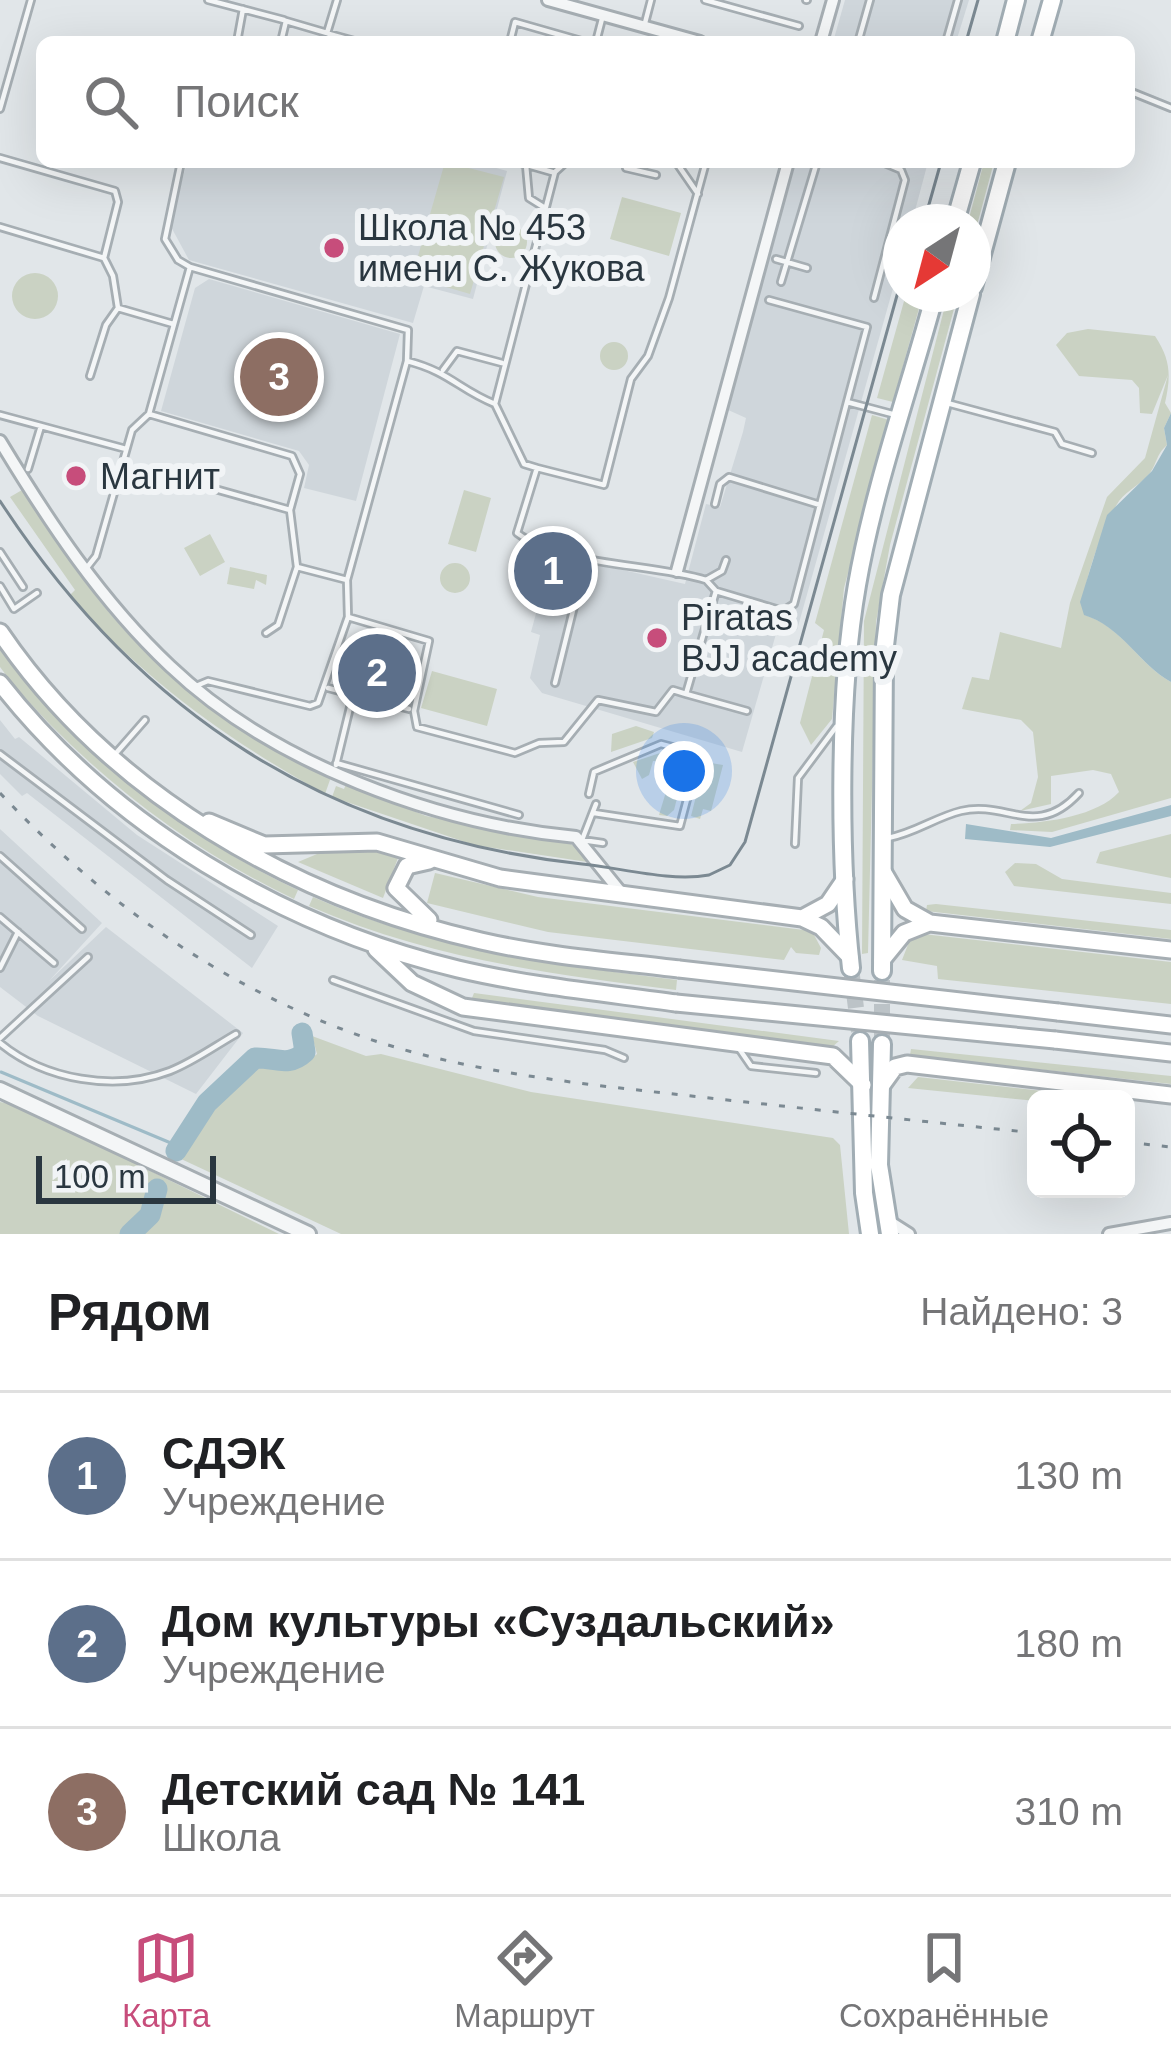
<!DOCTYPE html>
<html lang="ru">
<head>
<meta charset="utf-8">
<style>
  :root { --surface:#fff; --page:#f6f6f6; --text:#202124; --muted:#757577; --line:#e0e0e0; --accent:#c74d7b }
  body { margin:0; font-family:Arial,sans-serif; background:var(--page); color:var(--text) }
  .controls { position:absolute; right:36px; bottom:36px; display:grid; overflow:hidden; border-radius:18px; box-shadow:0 12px 48px #0002 }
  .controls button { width:108px; height:108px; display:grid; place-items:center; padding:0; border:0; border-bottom:3px solid var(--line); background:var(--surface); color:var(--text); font:60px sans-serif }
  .compass { position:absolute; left:883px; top:204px; width:108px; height:108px; border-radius:50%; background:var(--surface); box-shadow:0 12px 48px #0002; rotate:216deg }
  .scale { position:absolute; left:36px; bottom:30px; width:180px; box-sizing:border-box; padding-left:12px; border:6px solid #2a3740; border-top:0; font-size:33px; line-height:42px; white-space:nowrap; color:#2a3740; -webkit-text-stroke:9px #f1f4f6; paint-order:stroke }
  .you { position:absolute; left:684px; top:771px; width:42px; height:42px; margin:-30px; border:9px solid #fff; border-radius:50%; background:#1a73e8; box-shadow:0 0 0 18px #1a73e833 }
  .badge { display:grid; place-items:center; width:78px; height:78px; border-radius:50%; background:var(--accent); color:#fff; font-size:39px; font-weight:700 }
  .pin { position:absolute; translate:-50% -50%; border:6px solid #fff; box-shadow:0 3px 12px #0006 }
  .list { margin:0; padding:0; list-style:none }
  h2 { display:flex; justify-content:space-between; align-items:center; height:156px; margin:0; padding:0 48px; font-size:51px }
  h2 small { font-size:39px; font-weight:400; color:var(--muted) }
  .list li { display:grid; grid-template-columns:78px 1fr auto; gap:36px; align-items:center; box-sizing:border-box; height:168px; padding:0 48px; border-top:3px solid var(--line) }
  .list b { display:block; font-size:45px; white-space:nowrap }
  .list p { margin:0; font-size:39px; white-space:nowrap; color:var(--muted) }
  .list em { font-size:39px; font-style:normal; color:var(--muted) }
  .icon { flex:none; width:66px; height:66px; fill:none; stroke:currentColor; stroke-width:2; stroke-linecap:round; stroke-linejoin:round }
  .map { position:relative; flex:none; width:1171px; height:1234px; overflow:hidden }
  .search { position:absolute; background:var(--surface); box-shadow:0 12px 48px #0002; left:36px; right:36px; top:36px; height:132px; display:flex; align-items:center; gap:30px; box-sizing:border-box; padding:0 42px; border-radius:18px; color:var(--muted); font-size:45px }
  .sheet { height:660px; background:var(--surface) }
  nav { display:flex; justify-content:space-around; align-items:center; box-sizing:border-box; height:168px; border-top:3px solid var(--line); background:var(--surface); font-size:33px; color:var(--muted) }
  nav a { display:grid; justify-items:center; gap:6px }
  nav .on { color:var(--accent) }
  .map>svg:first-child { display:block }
</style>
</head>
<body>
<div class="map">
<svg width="1171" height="1234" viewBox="0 0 1171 1234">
  <rect width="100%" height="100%" fill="#e1e6e9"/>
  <path fill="#cfd6db" d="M845 0H969L956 42H833Z
    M187 162H475L507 171 473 299 424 286 413 323 189 260 170 225Z
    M796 162H928L912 222H901V260L797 630 778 627 742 752 542 693 530 678 540 635 531 632 552 554 685 584 706 504 720 507 743 432 746 418 726 409Z
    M209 279 400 334 356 501 304 488 309 465 299 451 161 411 195 288Z
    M0 720 15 739 19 737 137 835 278 926 252 968 27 793 22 796 0 774Z
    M0 829 102 923 49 981 106 927 243 1033 196 1094 38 1016 0 987Z"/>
  <path fill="#cad2c3" d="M445 162 504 177 470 294 412 277Z
    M984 162H994L973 240V222H968Z
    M622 197 681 213 669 256 610 239Z
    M495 242a16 16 0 1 1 32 0a16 16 0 1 1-32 0Z
    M12 296a23 23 0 1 1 46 0a23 23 0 1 1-46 0Z
    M906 294H923L893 402 877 398Z
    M948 294H958L890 545 876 622 868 953 862 954 864 621Z
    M1088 329 1155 336C1171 360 1171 376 1165 403L1171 413 1164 428 1167 445C1158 453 1158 458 1153 468 1146 482 1128 489 1119 501 1105 522 1077 593 1085 615 1121 626 1140 665 1171 682V798L1052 832 1010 830 1011 824C1044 823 1096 817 1119 792L1111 774 1093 770 1051 776V804L1020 811 1031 803 1038 777 1033 732 1021 720 962 709 972 677 989 680 1000 632 1061 648 1070 603 1107 497 1145 458 1168 375 1152 414 1140 413 1139 388 1132 380 1079 376 1056 345 1067 333Z
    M600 356a14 14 0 1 1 28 0a14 14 0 1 1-28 0Z
    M872 415 889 420 844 588 832 719 811 745 800 723 824 630 815 623Z
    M22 490C68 562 120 637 188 690 231 725 283 750 331 777L325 794C223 737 148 682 69 596L75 590 10 497Z
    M464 490 491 498 476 552 448 544Z
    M210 534 225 562 200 576 184 548Z
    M440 578a15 15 0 1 1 30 0a15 15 0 1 1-30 0Z
    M230 567 267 575 266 585 256 580 254 589 227 584Z
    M0 650C79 753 181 835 298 890L294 899C185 847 91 774 12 683L0 667Z
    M432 671 497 689 487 726 421 708Z
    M636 726 654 732 652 738 611 752 612 734Z
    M660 753 686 763 674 810 667 816 659 815 675 762 653 761 649 775 642 779 633 762Z
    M711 763 723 765 711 811 703 809 700 819 691 816 702 773Z
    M346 784 426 816 570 843 594 863 474 845 332 797 336 786 344 789Z
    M1171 834V878L1096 863 1100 852Z
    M374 848 398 858 383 898 298 862 329 849Z
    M1015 863 1036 864 1062 879 1171 893V904L1014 886 1005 872Z
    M435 873 538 897 812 931 821 948 819 955 796 953 791 947 784 960 548 932 427 903Z
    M313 897C431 949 550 964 677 980L676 990C548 974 428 958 309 906Z
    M936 904 1171 930V939L926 911 927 905Z
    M923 934 1171 962V1004L938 979 937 966 902 960 909 942Z
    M474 993 839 1041 831 1048 470 1003Z
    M312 1036 366 1056 381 1054 531 1092 833 1138 840 1145 849 1234H341L179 1158 230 1083 265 1063C285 1065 300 1068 317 1054Z
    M911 1049 1171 1076V1084L910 1055Z
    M918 1077 1114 1099 1036 1101 908 1088Z
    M0 1102 18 1106 279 1234H0Z"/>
  <path fill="#9ebbc7" d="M1171 413V682C1140 665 1121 626 1084 615L1080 602 1107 515 1152 471 1167 445 1164 428Z
    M1171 805V816L1050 847 965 839 966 824 1051 838Z"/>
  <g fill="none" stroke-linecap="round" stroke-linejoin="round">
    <path stroke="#9ebbc7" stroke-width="3" d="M1 1072 178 1146"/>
    <path stroke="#9ebbc7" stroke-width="21" d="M176 1151 207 1103 255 1058C275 1057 288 1068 305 1052L302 1033
      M130 1234 150 1215 157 1189"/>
    <path stroke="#bcc3c7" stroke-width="16" stroke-dasharray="16 8" stroke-linecap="butt" d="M851 968 859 1032
      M882 1044V971"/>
    <g stroke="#a6aeb3" stroke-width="10">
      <path id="service" d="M208 0 284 20
        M705 0 799 26
        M806 0H807
        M870 0 859 39 872 42
        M645 23 651 0
        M329 34 358 42
        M237 42 243 9
        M281 42 286 21 327 33 337 0
        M510 42 515 22 585 42
        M596 42 603 15
        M946 42 958 0
        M1129 91 1171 108
        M0 109 31 0
        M0 158 115 191 118 202 104 258
        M181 162 165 239 178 260 190 267
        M517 162 552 172
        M628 162 626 168 656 175
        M676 162 698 194
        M706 162 669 298 648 356 631 379 604 485 537 468 517 533C563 567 651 563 706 580L716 591 686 694 747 711
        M526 165 529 198 545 208
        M0 227 104 258 113 276 118 308
        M776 259 807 268
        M781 282 817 162
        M874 298 905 180 901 170 882 162
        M769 300 867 327 847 402 896 415
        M443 370 457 351 502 363
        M90 376 106 325 118 308 173 324
        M947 403 1055 432 1062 444 1092 453
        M495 404 555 172 566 162
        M149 414 190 267 408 330 407 361
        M0 415 126 449
        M28 469 41 426
        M183 480 290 510 297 567 347 580
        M715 504 720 484 729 477 820 505
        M0 552 23 587
        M85 570 96 556 132 430 149 414 292 456 300 474 290 510
        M706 580 722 571 726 560
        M0 586 14 609 37 593
        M716 591 783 611 794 604 847 402
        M348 617 347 580 407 361C450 372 458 389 495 404L524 464 537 468
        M266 633 278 625 297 567
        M555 683 586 558
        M196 686 208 681 310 706 318 703 348 617 429 641 414 711 417 727 515 753 539 743 564 742 598 700 656 712 673 690 686 694
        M328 688 409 709
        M117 752 145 720
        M0 754 167 880 251 935
        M336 763 519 815
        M336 765 353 695
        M589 794 594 772 661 744 699 754 680 826 594 813
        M596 804 582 840 603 843
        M888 838C915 833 936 817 961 811 1007 800 1036 840 1079 793
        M795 844 798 778 836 727
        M0 856 82 929
        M0 917 54 963
        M0 968 18 932
        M333 980 474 1031 605 1050 624 1058
        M0 1038 88 957
        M0 1043C45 1080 115 1092 170 1071 193 1062 215 1046 236 1034
        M740 1050 751 1066 816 1073"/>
    </g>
    <g stroke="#a6aeb3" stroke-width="16">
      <path id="minor" d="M548 0 700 42
        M821 42 833 0
        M0 441C49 522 101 601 170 666 273 764 437 824 576 837L623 895
        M677 571 788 162
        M887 1220 909 1234
        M1109 1234 1171 1223"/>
    </g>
    <g stroke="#a6aeb3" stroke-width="20">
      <path id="tertiary" d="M0 1090 308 1234"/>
    </g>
    <g stroke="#a6aeb3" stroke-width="21">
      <path id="secondary" d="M0 632C109 793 294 899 481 941 546 956 613 961 679 969
        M0 683C112 826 283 927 458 969 530 986 603 993 676 1003
        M209 822 264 845 377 842 500 878 802 918 821 927 850 957
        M884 873 905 909 930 923 1171 950
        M802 918 828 904 845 879
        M429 920 396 888 407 866 429 861
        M376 949 412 983 463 1007 833 1056 863 1085
        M882 960 904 933 929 923
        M1058 1012 1171 1025
        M1055 1040 1171 1053
        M882 1085 895 1067 907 1064 1171 1095"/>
    </g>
    <g stroke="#a1adb4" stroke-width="22">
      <path id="primary" d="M1005 42 1016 0
        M1040 42 1052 0
        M955 222 972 162
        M973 287 1007 162
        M851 968C839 859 838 693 857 585 874 487 909 390 935 294
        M882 971 884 654 891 595 971 294
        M860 1041 864 1193 870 1234
        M882 1044 879 1165 890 1234"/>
    </g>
    <use href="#service" stroke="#f4f6f7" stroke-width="4.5"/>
    <use href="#minor" stroke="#f4f6f7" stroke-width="10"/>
    <use href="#tertiary" stroke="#f4f6f7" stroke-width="14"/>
    <use href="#secondary" stroke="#fff" stroke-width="15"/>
    <use href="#primary" stroke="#fff" stroke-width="16"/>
    <path stroke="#7b8992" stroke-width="3" d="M966 42 978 0
      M924 222 941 162
      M0 501C139 714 327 836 582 864 622 868 670 882 709 875L730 865 745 842 901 281"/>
    <path stroke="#7b8992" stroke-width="3" stroke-dasharray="6 12" stroke-linecap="butt" d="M0 793C95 894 205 975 334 1026 443 1070 566 1082 682 1095 800 1108 918 1121 1036 1133
      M1126 1142 1171 1147"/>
    <g stroke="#a6aeb3" stroke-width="21" stroke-linecap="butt">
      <path id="secondary-bridge" d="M679 969 1058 1012
        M676 1003 1055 1040"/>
    </g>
    <use href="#secondary-bridge" stroke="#fff" stroke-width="15"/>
  </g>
  <g fill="#c74d7b" stroke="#f1f4f6" stroke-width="4.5">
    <circle cx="334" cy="248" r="12"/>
    <circle cx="76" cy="476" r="12"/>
    <circle cx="657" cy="638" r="12"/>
  </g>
  <g text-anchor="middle" stroke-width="12" stroke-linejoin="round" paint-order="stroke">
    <g font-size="36" fill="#2a3740" stroke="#f1f4f6" text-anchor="start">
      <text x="358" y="240">Школа № 453<tspan x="358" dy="41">имени С. Жукова</tspan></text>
      <text x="100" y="489">Магнит</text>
      <text x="681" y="630">Piratas<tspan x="681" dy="41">BJJ academy</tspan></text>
    </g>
  </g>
</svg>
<div class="controls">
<button><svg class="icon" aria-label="locate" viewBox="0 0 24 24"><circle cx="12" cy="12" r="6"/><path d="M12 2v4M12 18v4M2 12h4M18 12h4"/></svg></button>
</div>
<svg class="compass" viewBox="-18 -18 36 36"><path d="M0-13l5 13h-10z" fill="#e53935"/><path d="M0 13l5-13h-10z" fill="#757577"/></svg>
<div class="scale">100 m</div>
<div class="you"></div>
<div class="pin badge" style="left:553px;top:571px;background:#5c6f8a">1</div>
<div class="pin badge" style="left:377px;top:673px;background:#5c6f8a">2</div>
<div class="pin badge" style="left:279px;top:377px;background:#8d6e63">3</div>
<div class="search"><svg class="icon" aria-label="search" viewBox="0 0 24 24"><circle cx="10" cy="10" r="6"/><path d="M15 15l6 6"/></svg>Поиск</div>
</div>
<section class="sheet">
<h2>Рядом<small>Найдено: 3</small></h2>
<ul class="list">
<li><span class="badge" style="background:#5c6f8a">1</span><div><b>СДЭК</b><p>Учреждение</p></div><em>130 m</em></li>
<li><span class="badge" style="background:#5c6f8a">2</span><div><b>Дом культуры «Суздальский»</b><p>Учреждение</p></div><em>180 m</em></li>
<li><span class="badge" style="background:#8d6e63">3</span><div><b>Детский сад № 141</b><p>Школа</p></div><em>310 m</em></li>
</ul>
</section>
<nav>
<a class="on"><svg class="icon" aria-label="map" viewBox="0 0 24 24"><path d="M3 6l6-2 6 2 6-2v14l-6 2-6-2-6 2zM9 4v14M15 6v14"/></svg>Карта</a>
<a><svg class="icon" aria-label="directions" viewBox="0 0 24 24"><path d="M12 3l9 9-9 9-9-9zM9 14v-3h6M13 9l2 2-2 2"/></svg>Маршрут</a>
<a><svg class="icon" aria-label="saved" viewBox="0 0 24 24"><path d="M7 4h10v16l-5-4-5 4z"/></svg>Сохранённые</a>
</nav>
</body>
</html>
